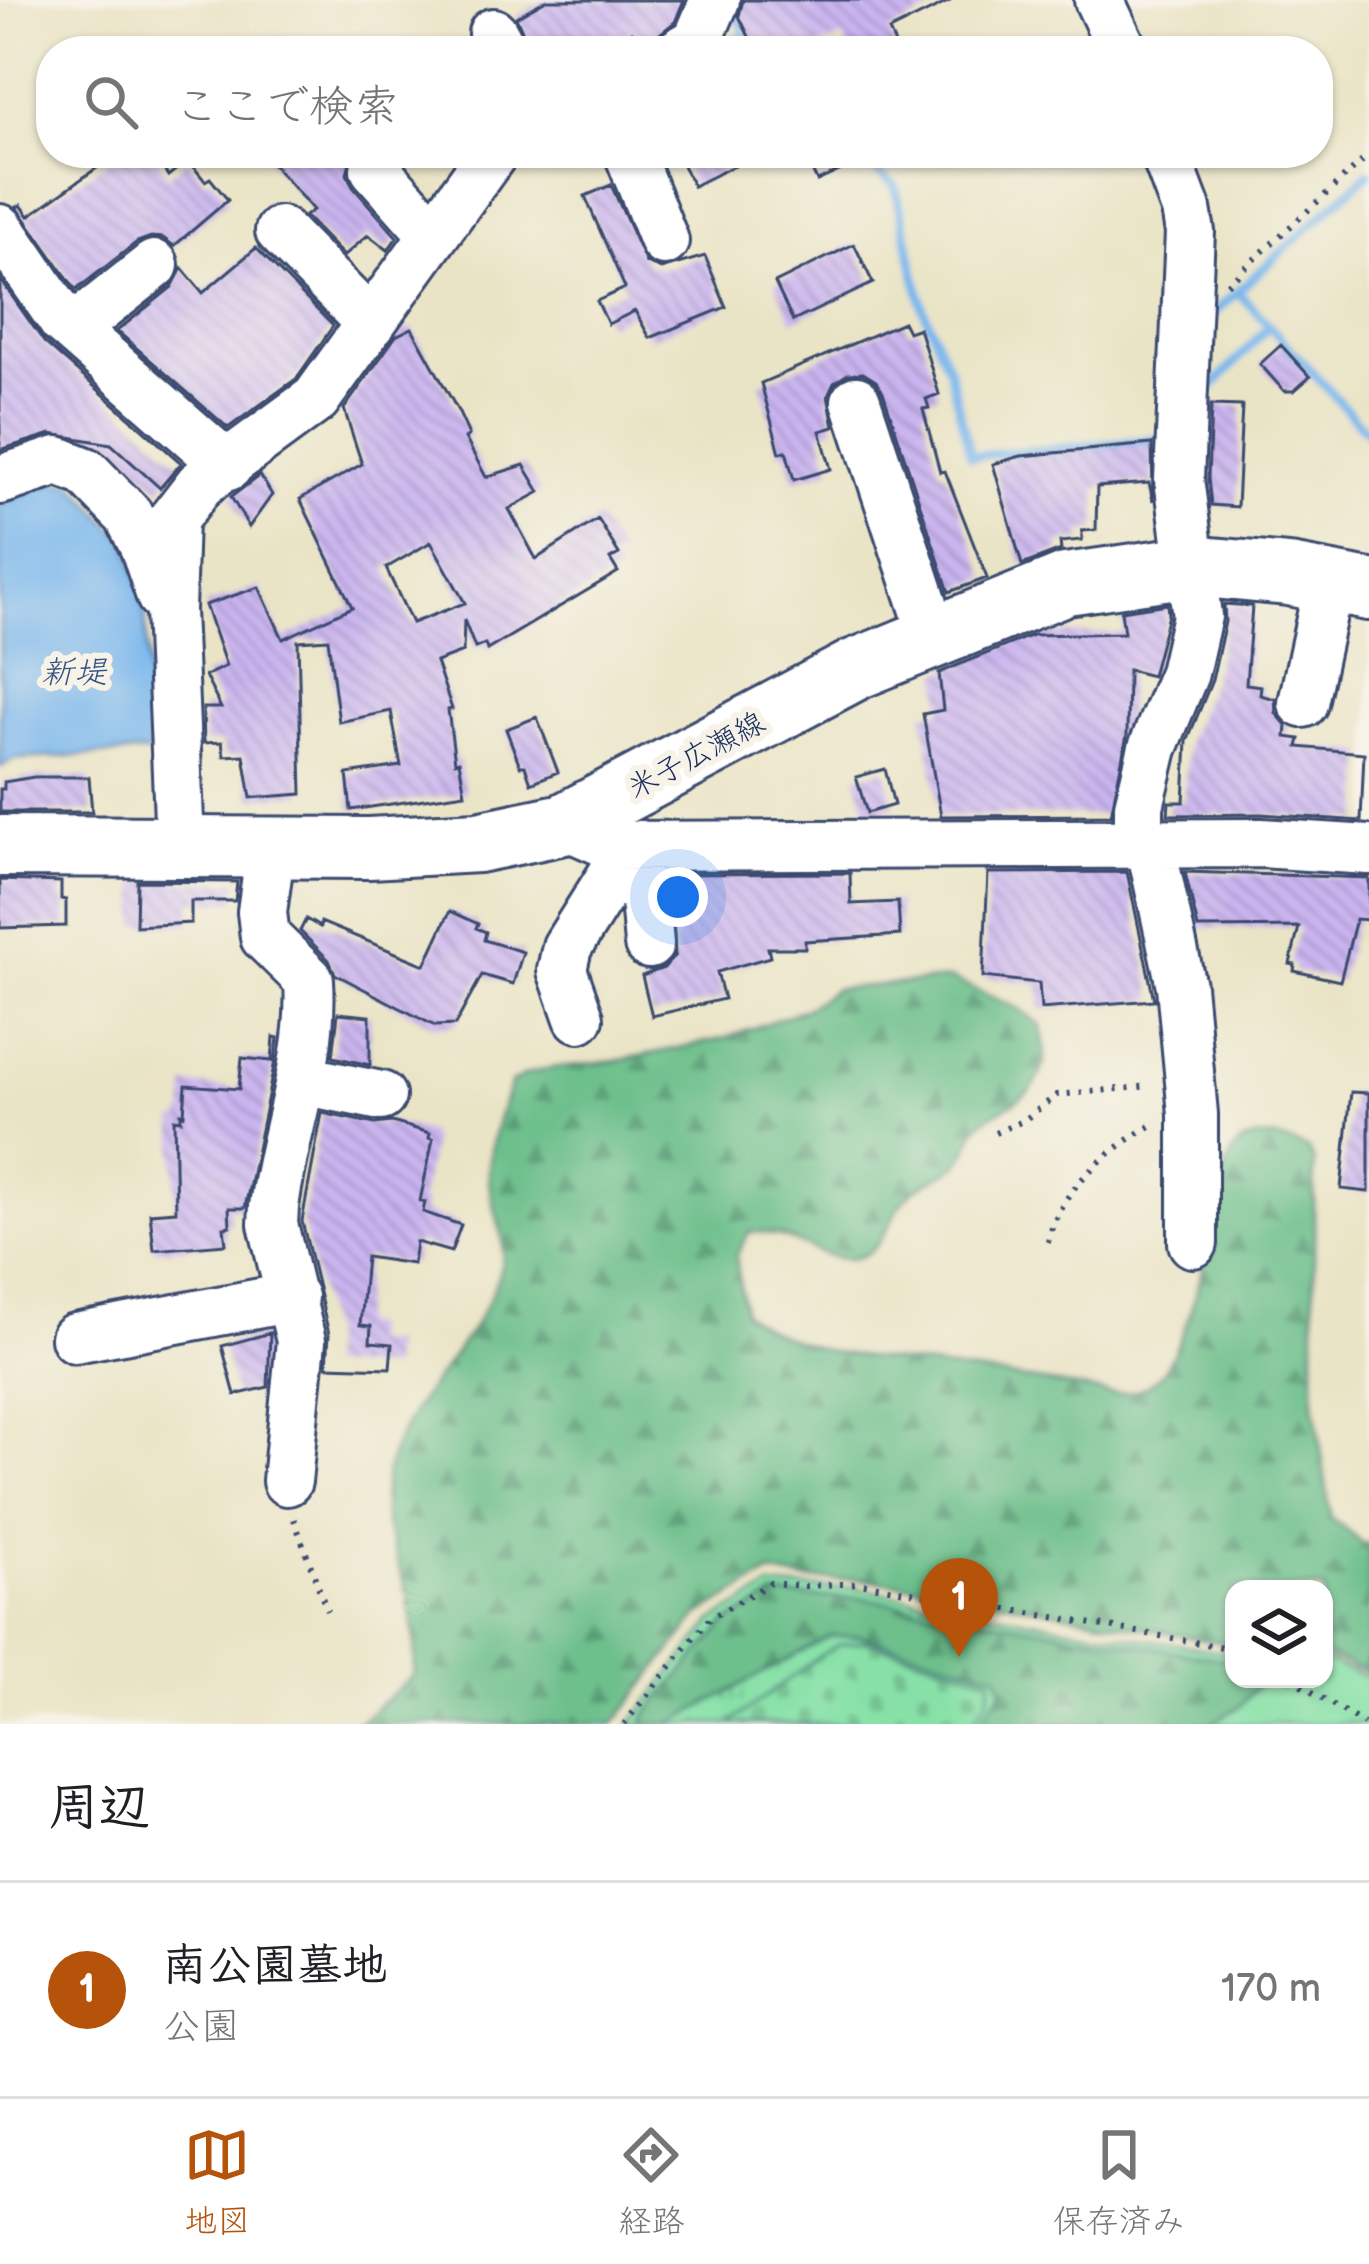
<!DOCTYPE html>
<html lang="ja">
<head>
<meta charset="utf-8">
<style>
  :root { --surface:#fff; --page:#f2f2f2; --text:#202124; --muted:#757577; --line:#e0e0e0; --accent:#b45309 }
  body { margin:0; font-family:"Balsamiq Sans","Klee One",sans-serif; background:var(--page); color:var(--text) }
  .controls { position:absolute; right:36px; bottom:36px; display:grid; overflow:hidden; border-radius:24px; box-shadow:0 3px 9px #0004 }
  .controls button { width:108px; height:108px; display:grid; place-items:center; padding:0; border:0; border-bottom:3px solid var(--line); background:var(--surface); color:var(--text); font:60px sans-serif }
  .you { position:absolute; left:678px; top:897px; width:42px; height:42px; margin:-30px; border:9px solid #fff; border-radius:50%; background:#1a73e8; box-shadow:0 0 0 18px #1a73e833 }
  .badge { display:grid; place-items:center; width:78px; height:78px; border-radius:50%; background:var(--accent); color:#fff; font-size:39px; font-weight:700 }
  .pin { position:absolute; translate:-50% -99px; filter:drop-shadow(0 3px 6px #0008) }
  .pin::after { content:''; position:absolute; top:63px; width:42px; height:36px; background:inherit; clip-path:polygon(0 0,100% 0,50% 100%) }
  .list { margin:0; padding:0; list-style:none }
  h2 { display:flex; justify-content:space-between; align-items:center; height:156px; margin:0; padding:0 48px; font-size:51px }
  h2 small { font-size:39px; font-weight:400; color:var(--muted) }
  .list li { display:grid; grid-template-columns:78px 1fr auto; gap:36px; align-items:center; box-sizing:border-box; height:216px; padding:0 48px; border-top:3px solid var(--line) }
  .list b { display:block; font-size:45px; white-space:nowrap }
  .list p { margin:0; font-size:39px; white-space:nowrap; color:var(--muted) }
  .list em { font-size:39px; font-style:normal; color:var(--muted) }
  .icon { flex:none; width:66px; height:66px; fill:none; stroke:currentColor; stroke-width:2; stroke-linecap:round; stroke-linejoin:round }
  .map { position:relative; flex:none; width:1369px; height:1724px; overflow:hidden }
  .search { position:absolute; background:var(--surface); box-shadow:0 3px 9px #0004; left:36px; right:36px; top:36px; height:132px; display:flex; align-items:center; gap:30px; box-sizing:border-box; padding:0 42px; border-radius:48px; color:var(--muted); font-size:45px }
  .sheet { height:372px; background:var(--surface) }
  nav { display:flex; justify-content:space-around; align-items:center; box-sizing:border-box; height:168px; border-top:3px solid var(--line); background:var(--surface); font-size:33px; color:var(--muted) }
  nav a { display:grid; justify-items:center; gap:6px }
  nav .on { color:var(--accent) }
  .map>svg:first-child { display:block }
</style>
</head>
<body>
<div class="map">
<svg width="1369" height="1724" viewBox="0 0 1369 1724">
  <defs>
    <pattern id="grass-tufts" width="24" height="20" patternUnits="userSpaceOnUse" patternTransform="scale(3)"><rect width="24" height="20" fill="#87e1a7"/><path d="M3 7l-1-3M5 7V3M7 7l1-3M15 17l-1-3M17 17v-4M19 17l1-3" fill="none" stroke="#74c192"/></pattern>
    <pattern id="forest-firs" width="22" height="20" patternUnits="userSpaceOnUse" patternTransform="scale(3)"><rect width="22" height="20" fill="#6dbf8c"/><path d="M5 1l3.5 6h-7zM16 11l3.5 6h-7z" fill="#599c76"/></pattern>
    <pattern id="cemetery-stones" width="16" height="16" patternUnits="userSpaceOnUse" patternTransform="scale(3)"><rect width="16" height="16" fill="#87e1a7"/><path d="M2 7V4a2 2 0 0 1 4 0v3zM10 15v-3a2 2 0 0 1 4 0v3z" fill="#74c192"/></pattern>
    <pattern id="building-back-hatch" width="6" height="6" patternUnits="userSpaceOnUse" patternTransform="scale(3)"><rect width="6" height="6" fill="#cbb5f0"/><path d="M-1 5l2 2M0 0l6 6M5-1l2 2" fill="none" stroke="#a494c6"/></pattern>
  </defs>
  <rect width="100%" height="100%" fill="#f7f3e8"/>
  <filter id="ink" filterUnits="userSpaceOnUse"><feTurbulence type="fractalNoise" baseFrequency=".00833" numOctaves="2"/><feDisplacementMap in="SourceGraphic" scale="24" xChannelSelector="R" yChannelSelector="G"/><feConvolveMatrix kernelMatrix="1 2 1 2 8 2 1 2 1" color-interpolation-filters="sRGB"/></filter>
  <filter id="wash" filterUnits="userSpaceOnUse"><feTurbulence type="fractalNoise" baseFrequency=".004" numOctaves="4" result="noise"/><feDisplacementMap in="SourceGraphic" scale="48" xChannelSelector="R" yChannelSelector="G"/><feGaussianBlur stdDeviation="2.7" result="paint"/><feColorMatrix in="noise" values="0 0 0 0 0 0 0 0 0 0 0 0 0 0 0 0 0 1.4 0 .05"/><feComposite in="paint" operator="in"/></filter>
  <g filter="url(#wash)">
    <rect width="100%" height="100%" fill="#eae4c6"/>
    <path fill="url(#grass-tufts)" stroke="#518882" stroke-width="3" d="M771 1588H858L1068 1627 1234 1653V1679H1324V1660L1369 1678V1724H630L713 1621Z"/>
    <path fill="url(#forest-firs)" stroke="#447775" stroke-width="3" d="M951 979 1017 1008 1040 1024C1045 1041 1048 1060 1039 1077 1028 1101 1000 1107 982 1122 970 1132 970 1151 960 1162 948 1175 926 1181 912 1192 889 1211 886 1253 854 1258 822 1264 793 1230 749 1232L736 1256 744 1313C798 1355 863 1356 928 1366 990 1374 1051 1382 1112 1394 1128 1392 1142 1392 1155 1380 1184 1355 1209 1248 1218 1208 1221 1190 1224 1161 1237 1147 1254 1129 1289 1141 1308 1149L1314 1162V1401L1331 1518 1362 1543 1369 1544V1673L1324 1655V1589H1234V1645L935 1588 860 1579 806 1580 771 1573 699 1615 614 1724H357L414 1675C417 1642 413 1608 402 1576 393 1545 380 1522 384 1488 394 1399 484 1346 502 1262 508 1235 491 1207 489 1181 487 1149 500 1112 511 1083L527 1074 552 1068 616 1061 727 1038 805 1009 835 989Z
      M775 1596 862 1598 1234 1661V1679H1263L1239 1707 1210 1724H979L1002 1690 998 1675 861 1636H830L670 1724H644L646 1715 726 1623Z"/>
    <path fill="url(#cemetery-stones)" stroke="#518882" stroke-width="3" d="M865 1641 991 1678 989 1698 970 1724H729L824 1653 840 1644Z"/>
    <path fill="#7ab7ed" stroke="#4a73a6" stroke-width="3" d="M46 483H72L129 545 145 612 152 752 16 759 0 767V503Z"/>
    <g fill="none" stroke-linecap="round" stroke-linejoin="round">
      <path stroke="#7ab7ed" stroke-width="9" d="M732 5 754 51
        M711 51 746 34
        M853 153 895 186 923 308 949 370 971 456 1164 439
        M1238 292 1369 434
        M1209 317 1369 173
        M1202 398 1269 326"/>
    </g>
    <g id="blocks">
      <path fill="url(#building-back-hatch)" fill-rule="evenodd" d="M546 0H684L675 22 657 36 653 51H641L631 32 597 51H531L516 17Z
        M743 0H952L889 31 898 51H848L843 37 810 51H756L739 16Z
        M118 153H153L168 176 188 160 205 181 210 178 228 200 174 246 163 238 151 237 137 242 76 290 17 207 21 205 29 216Z
        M263 153H352L347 174 353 187 397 237 388 250 368 235 344 256 305 216 313 210Z
        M677 153H760L693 186Z
        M804 153H820L877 154 817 181Z
        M611 185 646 263 661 269 705 256 726 307 650 338 635 311 608 324 597 301 625 288 585 196Z
        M854 244 873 283 793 321 775 283Z
        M256 248 333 326 296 379 228 428 117 331 172 287 182 268 203 293Z
        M0 279 44 342 181 463 160 488 111 444 51 434 0 450Z
        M903 322 908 332 919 328 939 394 926 399 929 408 923 409 940 472 945 471 987 578 949 592 883 392 876 381 863 373 848 374 834 383 828 396 834 427 820 431 831 469 794 480 786 451 780 453 761 383Z
        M412 328 458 411 469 435 465 438 486 477 524 465 540 492 509 509 536 559 598 519 619 554 610 559 618 572 487 650 485 644 475 648 464 620 463 652 436 662 452 709 448 710 455 762 459 761 465 793 351 810 347 774 401 766 391 711 339 722 328 639 298 641 302 794 251 798 244 755 224 756 222 742 204 743 203 708H221L205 676 226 666 205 605 259 587 283 639 352 607 300 499 362 464 344 409 396 336ZM431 542 465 603 412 623 386 568Z
        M1281 345 1310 377 1294 391H1284L1260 364Z
        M1211 405 1242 406 1237 507 1211 505 1208 478Z
        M1152 444 1153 501 1149 483 1097 487 1096 530 1082 531V540L1060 542 1061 550 1022 565 993 464 1021 456Z
        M260 475 272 495 249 527 231 497Z
        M1167 604 1168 615 1152 676 1128 670 1127 735 1111 815 941 816 923 714 943 710 939 673 1032 635 1124 633 1121 611Z
        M1224 604 1252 606 1246 684 1261 686 1260 695 1275 699 1276 713 1287 726 1286 737 1300 739 1298 747 1364 753 1361 821 1261 814 1168 815 1169 802H1184L1187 741 1212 680 1225 622Z
        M537 717 558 772 531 783 525 766H520L506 729Z
        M885 769 894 805 867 813 856 777Z
        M34 777H89L92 812H0V789H4V782Z
        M1127 872 1154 1000 1041 1009 1039 983 983 977 988 873Z
        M1185 872 1369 878V920L1356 919 1340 981 1294 971 1295 965 1290 964 1299 927 1198 928Z
        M850 873 851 904 898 902 900 935 805 941V948H768L770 957 717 972 724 999 652 1016 642 976 664 968 675 955 671 874Z
        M0 880 61 882V899L66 900V926L0 928Z
        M137 881 237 882 235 901H191V923L136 926Z
        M450 911 478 924 476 928 486 932 484 940 523 952 513 984 482 975 455 1025 435 1026 335 974 329 960 300 931 306 919 320 927 321 922 425 965Z
        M338 1013 370 1016V1065L333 1057Z
        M274 1037 278 1038 275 1061 245 1208H229L230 1226 224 1227 226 1244 154 1250 150 1213 176 1211 174 1119 181 1120V1113L184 1114 186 1085 239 1089 242 1058 272 1061Z
        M1351 1092 1369 1093V1192L1341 1189Z
        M322 1113 375 1124 392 1122 430 1133 429 1138 433 1139 420 1201 425 1202 423 1212 461 1225 451 1252 416 1242 413 1264 366 1257 360 1325 371 1326 370 1342 392 1344 390 1368 327 1366 329 1334 302 1221Z
        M270 1333 268 1387 235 1395 222 1346Z"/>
    </g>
  </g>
  <g filter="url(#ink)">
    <use href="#blocks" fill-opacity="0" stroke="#3a4a6e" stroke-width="3"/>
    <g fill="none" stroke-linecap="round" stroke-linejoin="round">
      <g stroke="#3a4a6e" stroke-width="54">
        <path id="minor" d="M1099 0 1123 51
          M493 33 503 51
          M681 51 697 42 715 0
          M629 153 664 241
          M375 169 433 234
          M0 229 63 321 228 466
          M280 231 371 324
          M73 329 154 265
          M856 401 934 637
          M0 480 58 461 86 472 129 516 144 546 161 596
          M1303 703 1329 582
          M564 824 614 846 1261 843 1369 850
          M1139 843V806L1153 748 1184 673 1197 616 1179 479 1190 232 1186 209 1165 153
          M1150 843 1181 986 1193 1114V1243
          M180 844 170 610 173 519 200 484 316 399 493 153
          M640 845 649 944
          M271 846 262 912 265 937 309 980C314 1059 284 1130 274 1207L273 1224 301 1341 287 1481
          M579 1018 562 970 567 947 613 874 623 846
          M302 1080 381 1096
          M75 1338 293 1297"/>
      </g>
      <g stroke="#3a4a6e" stroke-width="66">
        <path id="major" d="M0 846 369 848 478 842 564 824 856 669 1066 584 1191 566 1289 575 1369 590"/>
      </g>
      <path stroke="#3a4a6e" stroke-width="6" stroke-dasharray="3 9" stroke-linecap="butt" d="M1227 284 1369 155
        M995 1133 1023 1121 1057 1095 1150 1086
        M1048 1242C1060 1188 1107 1151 1154 1124
        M294 1519 327 1611
        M1291 1679 1364 1724
        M624 1724 709 1619 770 1583 805 1586 860 1583 1234 1649"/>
      <use href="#minor" stroke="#fff" stroke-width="48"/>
      <use href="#major" stroke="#fff" stroke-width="60"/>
    </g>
  </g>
  <g text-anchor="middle" stroke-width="12" stroke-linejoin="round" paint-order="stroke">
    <g font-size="30" fill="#1b2f5e" stroke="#f7f3e8">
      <text transform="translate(696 755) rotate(-28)" y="10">米子広瀬線</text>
    </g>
    <g font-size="33" font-style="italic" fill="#335182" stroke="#f7f3e8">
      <text x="74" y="683">新堤</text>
    </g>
  </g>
</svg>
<div class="controls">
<button><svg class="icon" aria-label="layers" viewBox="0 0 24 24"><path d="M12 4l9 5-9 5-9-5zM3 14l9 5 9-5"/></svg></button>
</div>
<div class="you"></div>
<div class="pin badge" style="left:959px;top:1657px">1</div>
<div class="search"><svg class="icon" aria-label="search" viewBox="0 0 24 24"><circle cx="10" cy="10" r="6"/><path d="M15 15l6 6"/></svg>ここで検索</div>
</div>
<section class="sheet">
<h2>周辺<small></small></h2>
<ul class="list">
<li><span class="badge">1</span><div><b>南公園墓地</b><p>公園</p></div><em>170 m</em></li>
</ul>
</section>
<nav>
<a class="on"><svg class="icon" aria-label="map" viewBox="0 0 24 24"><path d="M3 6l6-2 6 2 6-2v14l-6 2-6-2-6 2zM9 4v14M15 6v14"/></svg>地図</a>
<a><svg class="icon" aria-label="directions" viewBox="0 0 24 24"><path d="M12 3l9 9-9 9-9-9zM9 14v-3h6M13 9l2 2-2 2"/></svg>経路</a>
<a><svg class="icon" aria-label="saved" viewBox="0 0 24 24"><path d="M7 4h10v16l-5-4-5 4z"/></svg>保存済み</a>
</nav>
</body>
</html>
